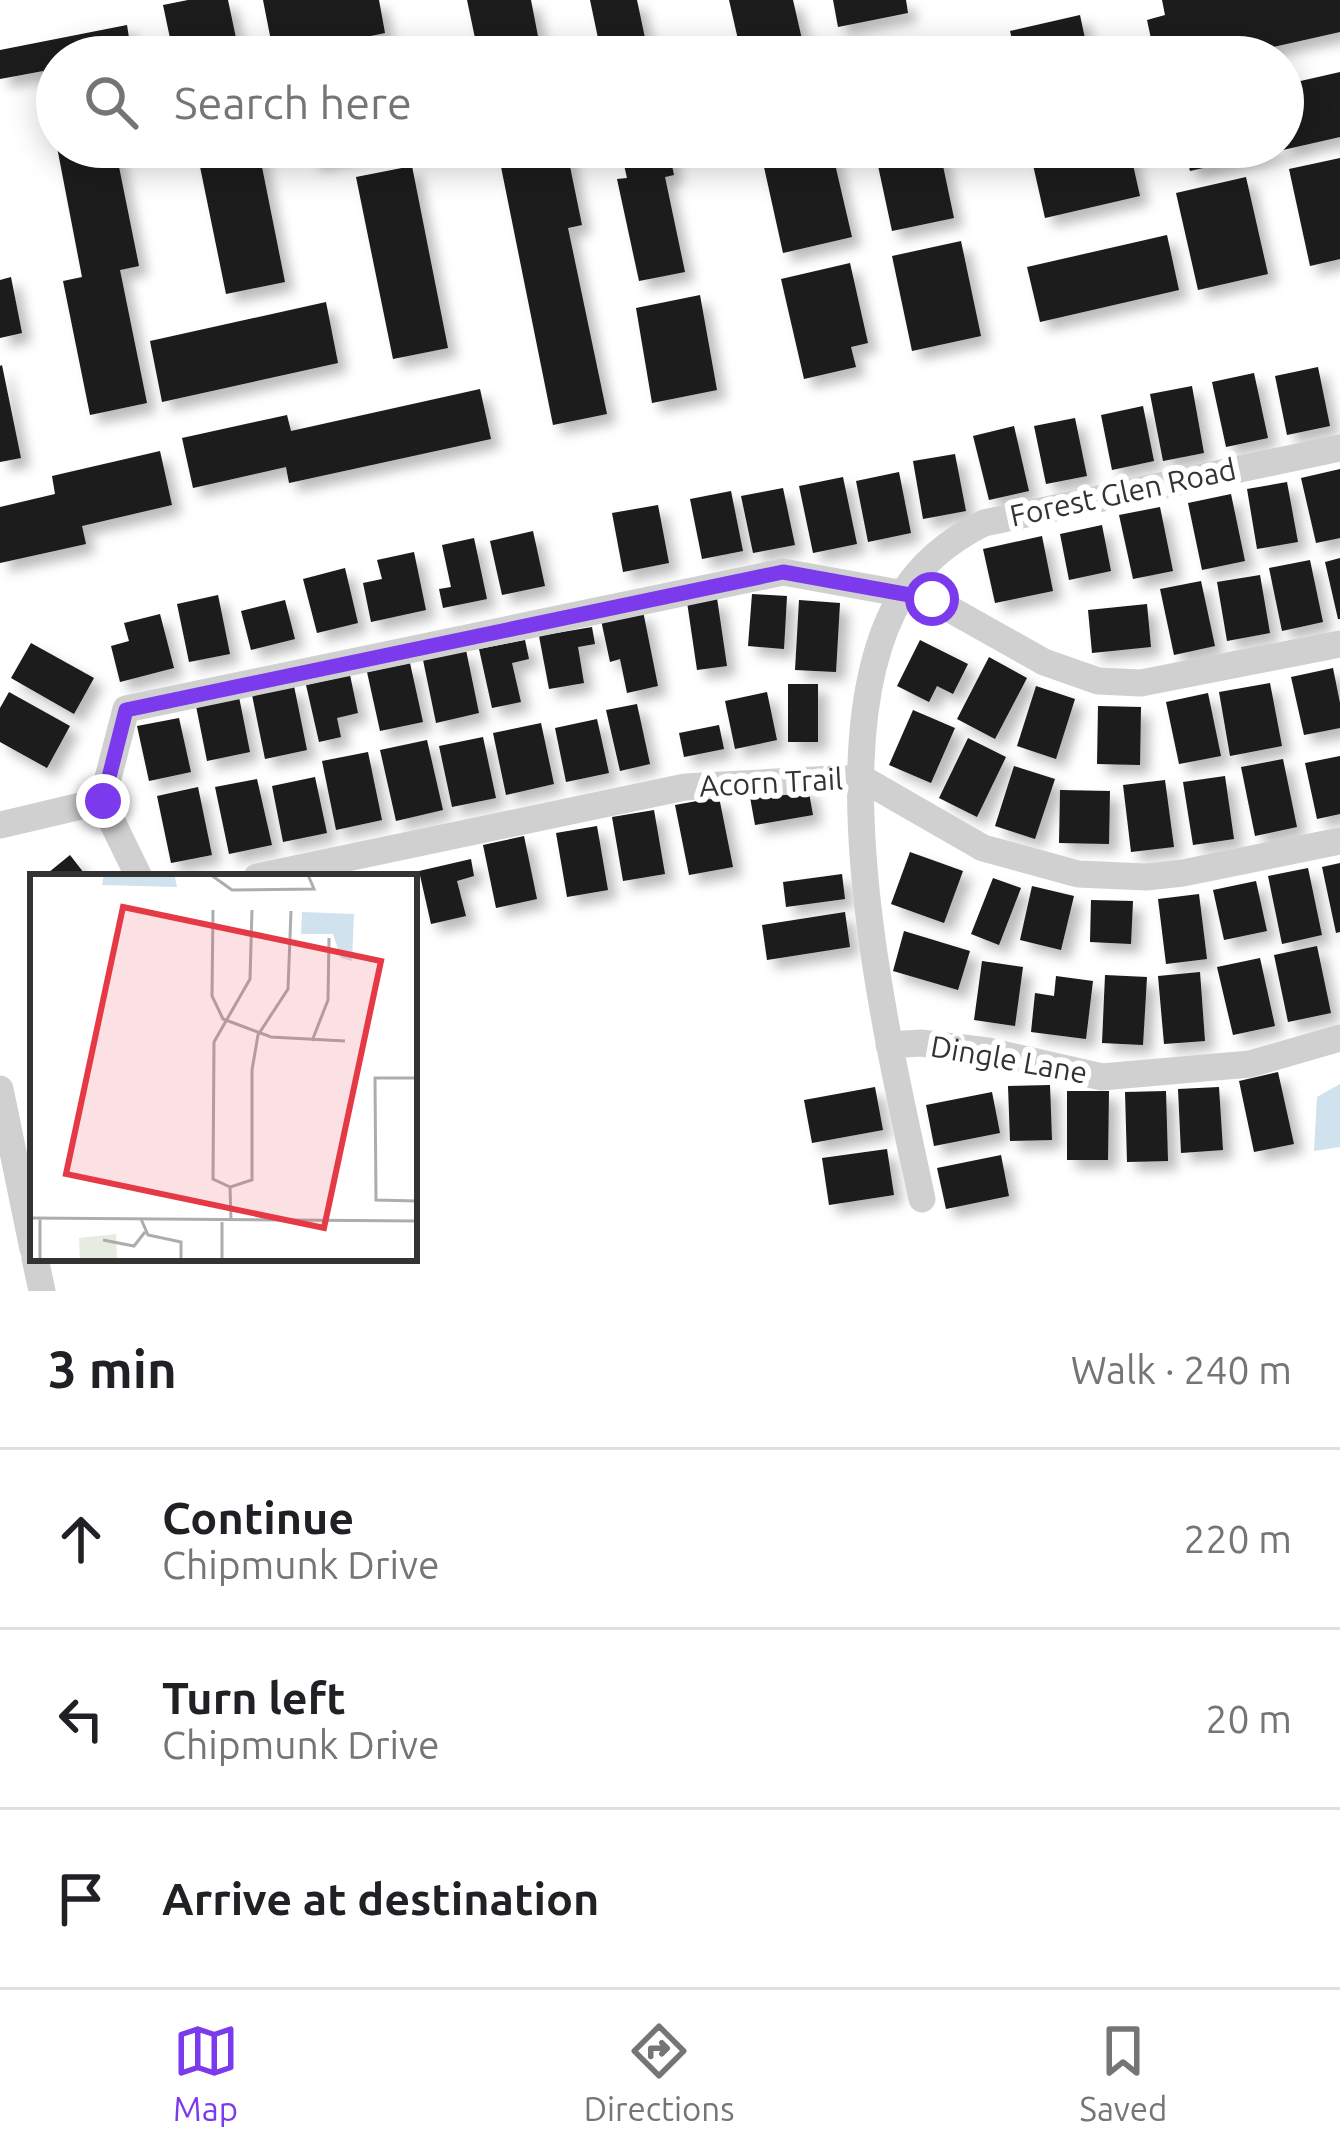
<!DOCTYPE html>
<html lang="en">
<head>
<meta charset="utf-8">
<style>
  :root { --surface:#fff; --page:#f2f2f2; --text:#202124; --muted:#757577; --line:#e0e0e0; --accent:#7c3aed }
  body { margin:0; font-family:Ubuntu,sans-serif; background:var(--page); color:var(--text) }
  .stop { position:absolute; width:36px; height:36px; margin:-27px; border:9px solid #7c3aed; border-radius:50%; background:#fff }
  .stop.end { background:#7c3aed; border-color:#fff; box-shadow:0 3px 12px #0008 }
  .list { margin:0; padding:0; list-style:none }
  h2 { display:flex; justify-content:space-between; align-items:center; height:156px; margin:0; padding:0 48px; font-size:51px }
  h2 small { font-size:39px; font-weight:400; color:var(--muted) }
  .list li { display:grid; grid-template-columns:78px 1fr auto; gap:36px; align-items:center; box-sizing:border-box; height:180px; padding:0 48px; border-top:3px solid var(--line) }
  .list b { display:block; font-size:45px; white-space:nowrap }
  .list p { margin:0; font-size:39px; white-space:nowrap; color:var(--muted) }
  .list em { font-size:39px; font-style:normal; color:var(--muted) }
  .icon { flex:none; width:66px; height:66px; fill:none; stroke:currentColor; stroke-width:2; stroke-linecap:round; stroke-linejoin:round }
  .map { position:relative; flex:none; width:1340px; height:1291px; overflow:hidden }
  .search { position:absolute; background:var(--surface); box-shadow:0 6px 30px #0003; left:36px; right:36px; top:36px; height:132px; display:flex; align-items:center; gap:30px; box-sizing:border-box; padding:0 42px; border-radius:66px; color:var(--muted); font-size:45px }
  .sheet { height:696px; background:var(--surface) }
  nav { display:flex; justify-content:space-around; align-items:center; box-sizing:border-box; height:168px; border-top:3px solid var(--line); background:var(--surface); font-size:33px; color:var(--muted) }
  nav a { display:grid; justify-items:center; gap:6px }
  nav .on { color:var(--accent) }
  .map>svg:first-child { display:block }
</style>
</head>
<body>
<div class="map">
<svg width="1340" height="1291" viewBox="0 0 1340 1291">
  <defs>
    <filter id="shadow"><feDropShadow dx="9" dy="9" stdDeviation="6" flood-color="#0004"/></filter>
  </defs>
  <rect width="100%" height="100%" fill="#fff"/>
  <path fill="#cfe2ee" d="M1340 1084V1147L1314 1151 1317 1097Z"/>
  <path fill="#1a1a1a" filter="url(#shadow)" d="M188 0H228L240 57H174L163 5Z
    M263 0H379L385 33 274 56Z
    M467 0H531L542 57H479Z
    M590 0H637L649 57H602Z
    M729 0H793L806 57H742Z
    M833 0H906L908 13 838 27Z
    M1162 0H1340V32L1228 57H1155L1147 20 1165 15Z
    M1080 15 1089 57H1016L1010 31Z
    M127 25 132 57H57V92L47 94 43 71 0 79V50Z
    M915 37 920 57H854L853 50Z
    M1340 72V137L1190 171 1184 147H1283V85Z
    M57 147H115L139 266 120 270 147 403 90 415 63 281 82 277Z
    M196 147H258L285 282 226 294Z
    M309 147H373V149L312 162Z
    M497 147H566L582 225 568 228 607 414 553 425Z
    M620 147H668L674 175 665 177 685 272 639 281 617 179 627 178Z
    M810 147H831L852 237 783 253 762 158Z
    M874 147H939L954 218 892 231Z
    M1029 147H1129L1140 196 1045 218Z
    M1340 158V259L1310 266 1289 169Z
    M412 166 448 348 393 359 356 177Z
    M1246 177 1268 274 1198 290 1176 193Z
    M1167 235 1179 290 1040 322 1027 267Z
    M961 241 981 336 912 351 892 256Z
    M850 263 868 343 851 347 856 367 804 379 781 279Z
    M11 277 22 333 0 338V280Z
    M700 295 717 390 652 403 636 308Z
    M326 302 338 363 162 402 150 341Z
    M2 365 21 458 0 462V366Z
    M1318 367 1330 426 1287 435 1275 376Z
    M1254 373 1268 438 1226 447 1212 382Z
    M1192 386 1204 453 1163 461 1150 394Z
    M480 389 491 439 289 483 286 467 193 488 182 438 287 415 291 431Z
    M1143 406 1154 461 1112 470 1101 415Z
    M1075 418 1087 476 1046 484 1034 426Z
    M1014 426 1029 491 989 500 973 436Z
    M160 451 172 505 82 526 86 544 0 563V507L55 494 52 476Z
    M955 454 966 511 923 519 913 461Z
    M1340 469V538L1316 543 1301 478Z
    M899 472 911 533 868 542 856 481Z
    M843 477 857 544 813 553 799 486Z
    M1287 482 1298 542 1257 549 1247 489Z
    M783 488 795 545 753 553 741 496Z
    M731 491 743 551 702 559 690 499Z
    M1231 494 1245 561 1202 570 1188 503Z
    M658 505 669 563 623 572 612 513Z
    M1160 507 1173 571 1133 579 1119 515Z
    M1102 525 1111 571 1069 580 1060 534Z
    M533 531 545 586 502 595 490 541Z
    M1042 536 1053 591 995 603 983 549Z
    M474 538 487 599 443 608 439 589 451 587 442 545Z
    M414 552 426 610 371 622 363 583 382 579 377 560Z
    M1340 558V619H1338L1325 562Z
    M1310 560 1323 622 1282 631 1269 568Z
    M345 568 358 623 317 633 303 579Z
    M1260 575 1270 633 1227 641 1217 582Z
    M1201 581 1215 646 1174 655 1160 589Z
    M752 594 787 596 784 649 748 646Z
    M218 595 230 654 189 662 177 604Z
    M717 598 727 666 697 670 687 602Z
    M285 600 295 639 251 650 241 611Z
    M799 600 840 603 836 672 795 670Z
    M1147 604 1151 647 1092 653 1088 610Z
    M643 611 658 686 627 693 620 659 610 662 601 620Z
    M160 614 174 668 120 682 111 646 129 641 124 623Z
    M592 627 595 644 578 647 584 683 549 689 539 636Z
    M525 640 529 659 512 663 521 702 492 708 479 649Z
    M920 640 968 664 953 694 937 686 929 702 897 686Z
    M31 643 94 678 74 714 11 678Z
    M466 650 479 713 436 723 423 660Z
    M989 657 1027 678 995 739 957 719Z
    M410 663 423 722 380 731 367 672Z
    M1333 668 1340 703V728L1304 735 1291 677Z
    M350 675 358 713 337 718 341 737 319 742 306 685Z
    M1270 683 1282 746 1230 756 1219 692Z
    M788 684H818V742H788Z
    M294 686 307 750 265 759 252 695Z
    M1036 686 1075 699 1056 759 1017 746Z
    M9 692 70 726 47 768 0 742V708Z
    M767 692 777 740 735 749 725 701Z
    M1208 693 1221 756 1179 764 1166 702Z
    M239 697 250 752 207 761 196 706Z
    M637 704 650 764 620 771 606 710Z
    M1098 706 1141 707 1140 765 1097 764Z
    M913 710 955 728 931 783 889 765Z
    M179 718 191 772 149 781 137 726Z
    M597 719 609 773 566 782 555 728Z
    M541 723 554 784 506 795 493 733Z
    M719 725 724 749 684 757 679 733Z
    M483 737 496 798 452 807 439 746Z
    M968 738 1006 757 977 817 939 798Z
    M427 740 443 810 396 821 380 750Z
    M368 752 382 820 336 830 322 761Z
    M1340 756V814L1317 819 1305 763Z
    M1283 759 1297 827 1255 836 1241 767Z
    M1014 766 1055 779 1035 839 995 826Z
    M1225 776 1234 839 1193 845 1183 782Z
    M315 777 327 833 283 842 272 786Z
    M257 779 272 845 229 854 215 787Z
    M1165 780 1174 847 1131 852 1123 785Z
    M198 787 212 855 171 863 157 796Z
    M808 787 813 815 755 825 750 797Z
    M1060 790 1110 791 1109 844 1059 843Z
    M719 797 733 867 689 875 675 805Z
    M654 810 665 874 623 881 612 817Z
    M597 826 608 890 567 897 556 833Z
    M524 836 537 899 496 908 483 845Z
    M910 852 963 871 944 923 891 904Z
    M70 855 87 877H43Z
    M471 859 474 876 457 881 466 916 431 924 419 871Z
    M1340 863V932L1336 933 1322 867Z
    M1308 868 1322 935 1282 944 1268 876Z
    M842 874 845 899 786 907 783 882Z
    M993 878 1021 888 999 945 971 934Z
    M1256 881 1267 931 1224 940 1213 890Z
    M1032 886 1074 896 1061 950 1020 940Z
    M1199 894 1207 959 1166 964 1158 899Z
    M1091 900 1133 901 1131 944 1090 942Z
    M845 912 850 947 767 960 762 925Z
    M904 931 970 951 958 990 893 971Z
    M1317 946 1331 1013 1288 1022 1274 955Z
    M1260 958 1275 1026 1233 1035 1217 967Z
    M982 961 1023 967 1015 1026 974 1020Z
    M1200 972 1205 1041 1164 1044 1158 976Z
    M1105 975 1147 977 1143 1045 1102 1043Z
    M1056 976 1093 981 1086 1039 1031 1032 1035 993 1054 996Z
    M1278 1072 1294 1144 1254 1152 1239 1081Z
    M1050 1085 1052 1140 1010 1141 1008 1086Z
    M875 1087 883 1130 812 1143 804 1100Z
    M1219 1087 1223 1150 1181 1153 1178 1089Z
    M1067 1091H1109L1108 1160H1067Z
    M1166 1091 1168 1161 1127 1162 1125 1092Z
    M992 1092 1000 1133 934 1146 926 1105Z
    M887 1149 894 1195 829 1205 822 1158Z
    M1001 1155 1009 1196 946 1209 937 1168Z"/>
  <g fill="none" stroke-linecap="round" stroke-linejoin="round">
    <path stroke="#d0d0d0" stroke-width="27" d="M102 801 126 709 783 572 932 599 1044 662 1098 681 1141 683 1340 644
      M0 825 102 801 139 877
      M257 877 685 787 833 779H863L983 848 1078 874 1146 877 1183 873 1340 841
      M889 1045 921 1043 988 1051 1102 1077 1250 1064 1340 1038
      M0 1089 33 1249
      M922 1199C888 1041 814 739 902 595 921 563 952 539 984 523L1340 448
      M35 1258 42 1291"/>
  </g>
  <g fill="none" stroke-linecap="round" stroke-linejoin="round">
    <path stroke="#7c3aed" stroke-width="15" d="M103 801 126 710 783 572 932 599"/>
  </g>
  <g text-anchor="middle" stroke-width="12" stroke-linejoin="round" paint-order="stroke">
    <g font-size="30" fill="#333" stroke="#fff">
      <text transform="translate(1123 493) rotate(-12)" y="10">Forest Glen Road</text>
      <text transform="translate(771 783) rotate(-3)" y="10">Acorn Trail</text>
      <text transform="translate(1009 1060) rotate(10)" y="10">Dingle Lane</text>
    </g>
  </g>
  <g transform="translate(30 874)">
    <rect width="387" height="387" fill="#fff"/>
    <path d="M86 360 87 386H50L49 364Z" fill="#e6ecdf"/>
    <path d="M74 1 145 3 147 13 72 11ZM272 38 324 40 322 87 311 84 303 60H271Z" fill="#cfe2ee"/>
    <path fill="none" stroke="#adadad" stroke-width="3" d="M181 1 202 16 284 15 278 1M183 36 182 122 193 145 241 163 315 167M282 167 298 126 299 64M387 280 386 204H345L346 326 387 327M200 313 183 305 184 168 220 105 222 36M0 344 387 347M111 345 118 361 151 368V386M201 346 200 313 222 306V196L228 161 258 115 261 37M73 366 104 372 115 358M10 386V344M192 386V348"/>
    <path fill="#e63946" fill-opacity="0.15" stroke="#e63946" stroke-width="6" d="M93 33 351 87 294 354 36 300Z"/>
    <rect width="387" height="387" fill="none" stroke="#333" stroke-width="6"/>
  </g>
</svg>
<div class="stop" style="left:932px;top:599px"></div>
<div class="stop end" style="left:103px;top:801px"></div>
<div class="search"><svg class="icon" aria-label="search" viewBox="0 0 24 24"><circle cx="10" cy="10" r="6"/><path d="M15 15l6 6"/></svg>Search here</div>
</div>
<section class="sheet">
<h2>3 min<small>Walk · 240 m</small></h2>
<ul class="list">
<li><svg class="icon" aria-label="ahead" viewBox="0 0 24 24"><path d="M12 20V5M6 11l6-6 6 6"/></svg><div><b>Continue</b><p>Chipmunk Drive</p></div><em>220 m</em></li>
<li><svg class="icon" aria-label="left" viewBox="0 0 24 24"><path d="M17 20v-9H6M10 6l-5 5 5 5"/></svg><div><b>Turn left</b><p>Chipmunk Drive</p></div><em>20 m</em></li>
<li><svg class="icon" aria-label="arrive" viewBox="0 0 24 24"><path d="M6 21V4h12l-3 4 3 4H6"/></svg><div><b>Arrive at destination</b></div></li>
</ul>
</section>
<nav>
<a class="on"><svg class="icon" aria-label="map" viewBox="0 0 24 24"><path d="M3 6l6-2 6 2 6-2v14l-6 2-6-2-6 2zM9 4v14M15 6v14"/></svg>Map</a>
<a><svg class="icon" aria-label="directions" viewBox="0 0 24 24"><path d="M12 3l9 9-9 9-9-9zM9 14v-3h6M13 9l2 2-2 2"/></svg>Directions</a>
<a><svg class="icon" aria-label="saved" viewBox="0 0 24 24"><path d="M7 4h10v16l-5-4-5 4z"/></svg>Saved</a>
</nav>
</body>
</html>
